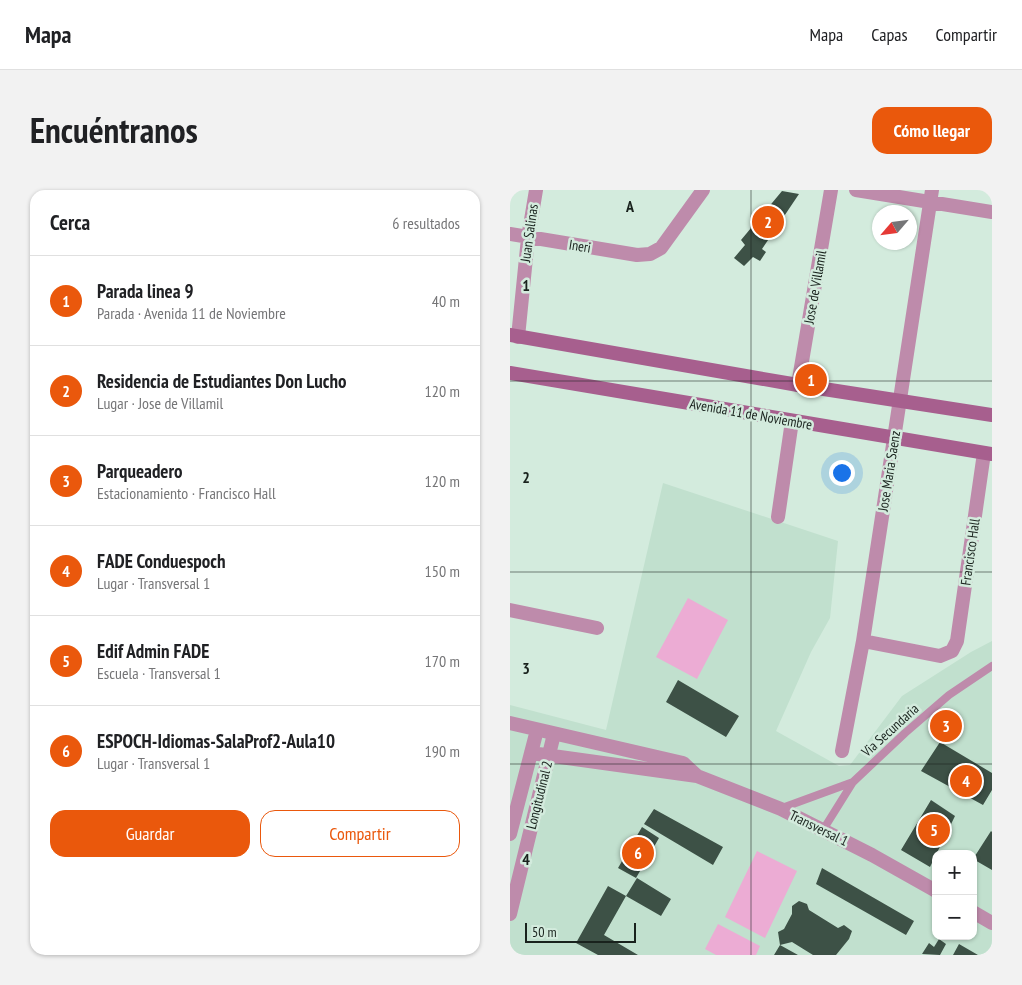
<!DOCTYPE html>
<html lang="es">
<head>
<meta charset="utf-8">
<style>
  :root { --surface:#fff; --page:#f2f2f2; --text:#202124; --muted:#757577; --line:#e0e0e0; --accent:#ea580c }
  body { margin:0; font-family:"PT Sans Narrow",sans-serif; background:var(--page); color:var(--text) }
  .controls { position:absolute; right:15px; bottom:15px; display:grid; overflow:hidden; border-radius:10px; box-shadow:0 1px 4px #0004 }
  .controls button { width:45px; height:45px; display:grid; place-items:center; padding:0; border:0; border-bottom:1px solid var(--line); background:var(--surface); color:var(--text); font:25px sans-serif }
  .compass { position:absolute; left:362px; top:15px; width:45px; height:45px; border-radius:50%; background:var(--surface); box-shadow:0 1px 4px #0004; rotate:242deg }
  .scale { position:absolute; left:15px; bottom:12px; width:111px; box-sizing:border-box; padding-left:5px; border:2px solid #19221d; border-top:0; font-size:14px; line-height:18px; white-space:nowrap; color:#19221d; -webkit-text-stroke:4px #d3ebdd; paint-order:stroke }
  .you { position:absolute; left:331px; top:282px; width:18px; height:18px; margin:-12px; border:4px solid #fff; border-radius:50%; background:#1a73e8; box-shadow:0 0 0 8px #1a73e833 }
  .badge { display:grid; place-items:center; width:32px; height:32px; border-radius:50%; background:var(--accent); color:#fff; font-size:16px; font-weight:700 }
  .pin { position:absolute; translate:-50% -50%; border:2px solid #fff; box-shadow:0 1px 5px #0006 }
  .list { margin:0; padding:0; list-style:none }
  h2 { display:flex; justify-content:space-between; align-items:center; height:65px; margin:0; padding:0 20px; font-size:21px }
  h2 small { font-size:16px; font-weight:400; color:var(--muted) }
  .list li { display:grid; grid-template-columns:32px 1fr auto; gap:15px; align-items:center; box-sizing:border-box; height:90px; padding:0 20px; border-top:1px solid var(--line) }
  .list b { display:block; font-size:19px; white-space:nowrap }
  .list p { margin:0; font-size:16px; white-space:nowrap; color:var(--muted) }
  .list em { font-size:16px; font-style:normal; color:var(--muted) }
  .actions { display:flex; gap:10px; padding:15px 20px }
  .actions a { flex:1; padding:11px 0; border:1px solid var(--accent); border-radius:15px; text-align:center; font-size:18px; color:var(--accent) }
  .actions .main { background:var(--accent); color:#fff }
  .map { position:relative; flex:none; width:482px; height:765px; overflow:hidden; border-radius:15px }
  header { display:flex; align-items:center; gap:30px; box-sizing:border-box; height:70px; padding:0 25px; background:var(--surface); border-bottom:1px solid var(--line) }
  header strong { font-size:24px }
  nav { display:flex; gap:28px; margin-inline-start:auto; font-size:18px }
  .intro { display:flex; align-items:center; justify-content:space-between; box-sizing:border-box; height:120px; padding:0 30px }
  h1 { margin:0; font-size:35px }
  .button { padding:12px 22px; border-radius:15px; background:var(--accent); color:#fff; font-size:18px; font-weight:700 }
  main { display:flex; gap:30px; padding:0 30px }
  aside { flex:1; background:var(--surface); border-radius:15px; box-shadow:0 1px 4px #0004 }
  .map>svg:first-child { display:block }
</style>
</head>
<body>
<header>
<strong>Mapa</strong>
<nav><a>Mapa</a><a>Capas</a><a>Compartir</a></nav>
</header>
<div class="intro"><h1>Encuéntranos</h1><a class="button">Cómo llegar</a></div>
<main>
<aside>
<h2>Cerca<small>6 resultados</small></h2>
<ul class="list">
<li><span class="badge">1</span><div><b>Parada linea 9</b><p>Parada · Avenida 11 de Noviembre</p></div><em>40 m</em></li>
<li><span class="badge">2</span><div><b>Residencia de Estudiantes Don Lucho</b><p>Lugar · Jose de Villamil</p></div><em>120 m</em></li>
<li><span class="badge">3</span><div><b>Parqueadero</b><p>Estacionamiento · Francisco Hall</p></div><em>120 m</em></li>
<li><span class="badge">4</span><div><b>FADE Conduespoch</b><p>Lugar · Transversal 1</p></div><em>150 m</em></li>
<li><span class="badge">5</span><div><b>Edif Admin FADE</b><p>Escuela · Transversal 1</p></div><em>170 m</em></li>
<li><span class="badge">6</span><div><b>ESPOCH-Idiomas-SalaProf2-Aula10</b><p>Lugar · Transversal 1</p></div><em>190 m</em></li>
</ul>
<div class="actions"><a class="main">Guardar</a><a>Compartir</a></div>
</aside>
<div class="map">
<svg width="482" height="765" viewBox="0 0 482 765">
  <rect width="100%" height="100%" fill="#d3ebdd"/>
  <path fill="#c1e0ce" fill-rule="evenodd" d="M153 293 328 351 320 428 301 462 266 541 329 576 340 575 392 506 461 462 482 451V765H0V515L96 540ZM426 664H463V746H426Z"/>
  <path fill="#ecacd4" d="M178 408 218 430 187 489 146 467Z
    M247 661 287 681 255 748 215 727Z
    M208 734 250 756 246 765H206L195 759Z"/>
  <path fill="#3d5146" d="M272 1 289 4 252 59 256 62 250 71 243 67 234 76 224 68 235 55 231 50Z
    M168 490 229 526 216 547 156 512Z
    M430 552 482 583V600L473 615 411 581Z
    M421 610 445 626 420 677 391 660Z
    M144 619 213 657 203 675 134 634Z
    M132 637 149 648 126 688 108 678Z
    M481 641 482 642V680L463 669Z
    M312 678 404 731 396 745 306 694Z
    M127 688 161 709 151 726 116 706Z
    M98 696 116 706 94 745 128 765H88L66 753Z
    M289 711 297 714 299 720 328 738 334 735 342 741 339 749 326 765H303L282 752 270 755 288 765H264L270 755 268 742 274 739 282 724V716Z
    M429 749 436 754 430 765 412 764 419 753 424 757Z
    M449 754 468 765H443Z"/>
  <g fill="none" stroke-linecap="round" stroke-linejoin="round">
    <path stroke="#be8bab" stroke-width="8" d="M272 618 343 592
      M313 640 343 592 395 543 439 505 482 476"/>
    <path stroke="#be8bab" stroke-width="14" d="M346 0 482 22
      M0 44 127 65 140 64 151 58 193 0
      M8 147 18 48 26 0
      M288 195 321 0
      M268 327 282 231
      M0 420 87 438
      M353 451 430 466 442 461 447 451 474 263
      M0 533 173 573 187 586
      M332 561 353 451 422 0
      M21 563 187 586 271 619 362 665 426 701
      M0 644 27 540
      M463 722 482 733
      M0 724 44 544"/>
    <path stroke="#a75f8e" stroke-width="14" d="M0 145 288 195 482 225
      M0 183 482 264"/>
  </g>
  <path fill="none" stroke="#19221d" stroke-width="1" stroke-opacity="0.55" d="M241 0V765M0 191H482M0 382H482M0 574H482"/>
  <g text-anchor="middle" stroke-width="5" stroke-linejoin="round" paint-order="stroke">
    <g font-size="14" fill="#19221d" stroke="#d3ebdd">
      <text transform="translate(19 43) rotate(-82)" y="5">Juan Salinas</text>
      <text transform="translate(70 56) rotate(9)" y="5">Ineri</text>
      <text transform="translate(305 97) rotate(-80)" y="5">Jose de Villamil</text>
      <text transform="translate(241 224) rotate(10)" y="5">Avenida 11 de Noviembre</text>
      <text transform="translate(379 281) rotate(-81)" y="5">Jose Maria Saenz</text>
      <text transform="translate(460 362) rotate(-82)" y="5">Francisco Hall</text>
      <text transform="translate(380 540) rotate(-42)" y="5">Via Secundaria</text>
      <text transform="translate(29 605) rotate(-76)" y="5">Longitudinal 2</text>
      <text transform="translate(309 638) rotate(26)" y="5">Transversal 1</text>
    </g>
  </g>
  <g font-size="16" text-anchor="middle" font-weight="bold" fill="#19221d" stroke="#d3ebdd" stroke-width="5" stroke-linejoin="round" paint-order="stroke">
    <text x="120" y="22">A</text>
    <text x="16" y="101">1</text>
    <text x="16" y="293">2</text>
    <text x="16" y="484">3</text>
    <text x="16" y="675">4</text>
  </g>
</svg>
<div class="controls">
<button>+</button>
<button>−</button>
</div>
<svg class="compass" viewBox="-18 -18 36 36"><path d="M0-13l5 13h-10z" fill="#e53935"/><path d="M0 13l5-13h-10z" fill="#757577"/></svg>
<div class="scale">50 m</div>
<div class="you"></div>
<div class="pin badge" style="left:301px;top:190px">1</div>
<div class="pin badge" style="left:258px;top:32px">2</div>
<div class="pin badge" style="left:436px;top:536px">3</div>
<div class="pin badge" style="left:456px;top:591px">4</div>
<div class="pin badge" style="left:424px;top:640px">5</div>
<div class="pin badge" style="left:128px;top:663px">6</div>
</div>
</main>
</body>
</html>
